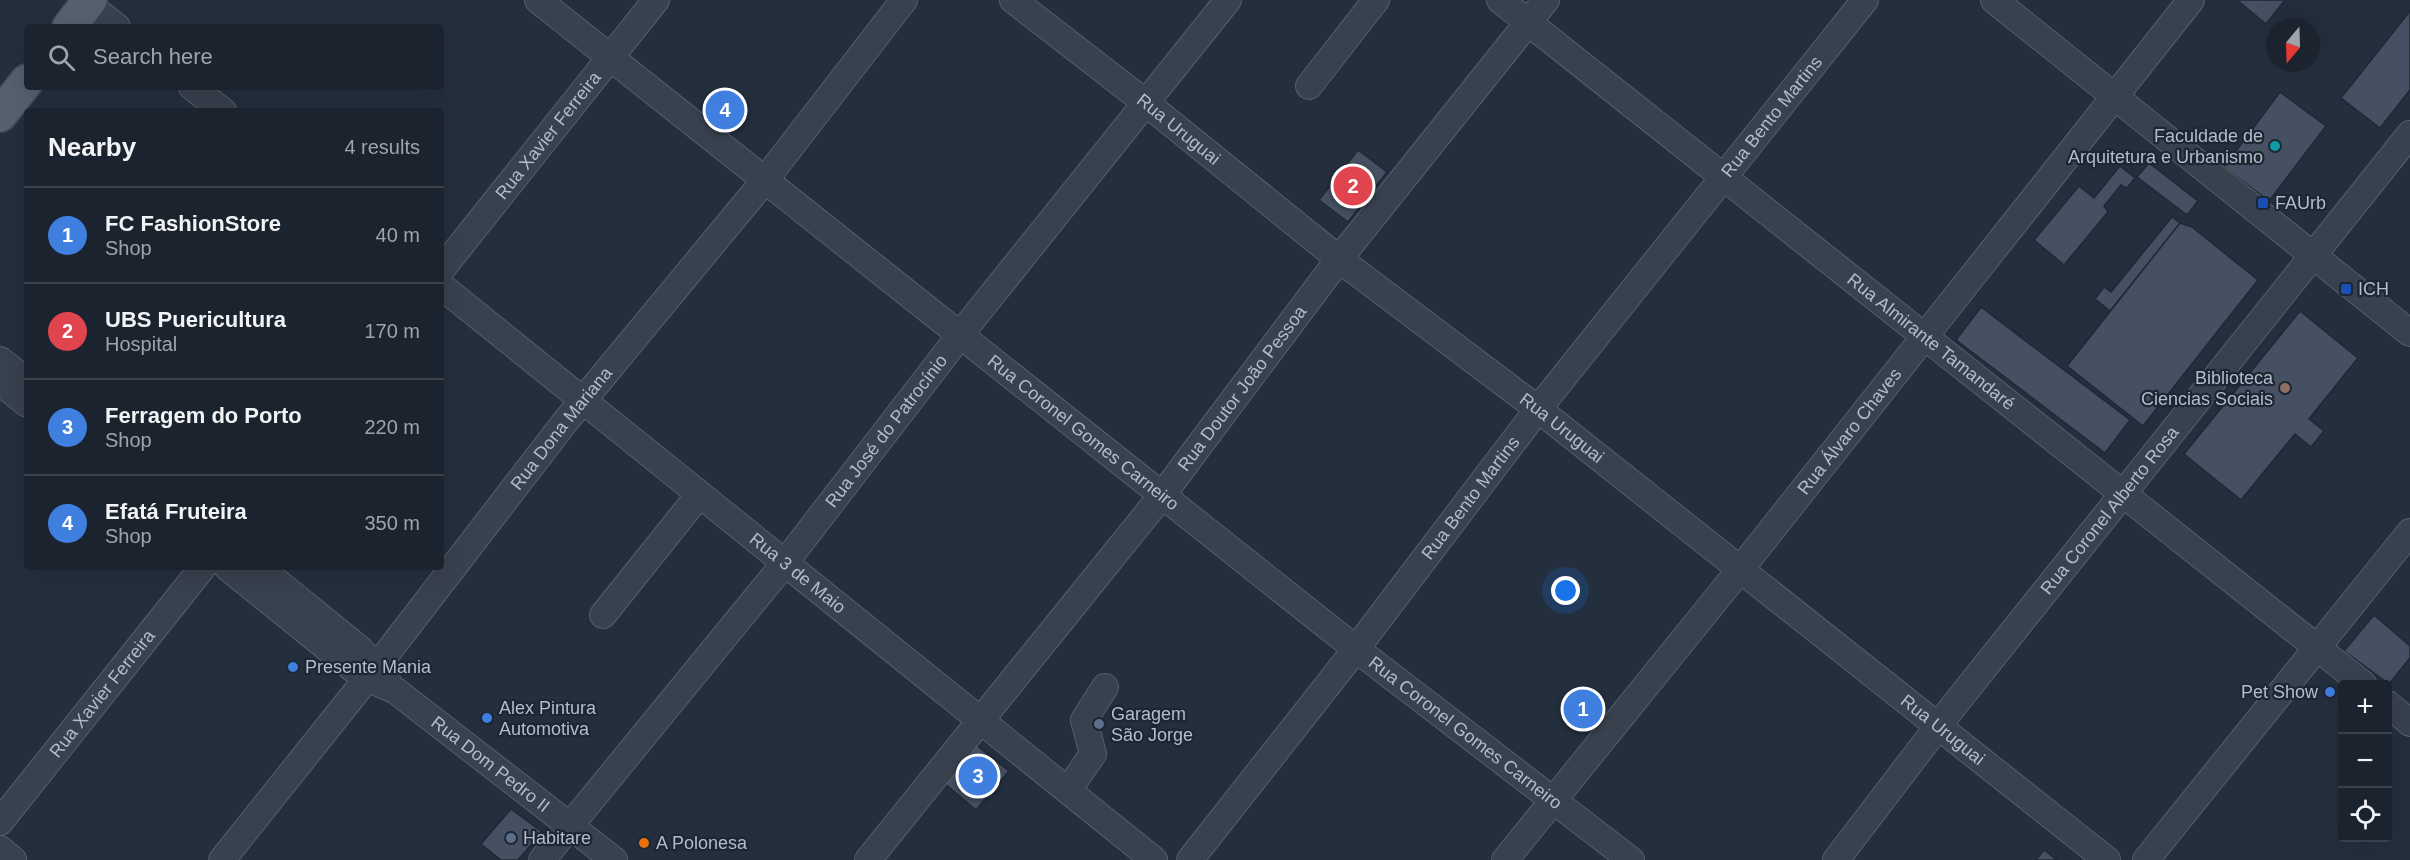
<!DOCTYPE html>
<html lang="en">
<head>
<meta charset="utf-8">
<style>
  :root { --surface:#1b232e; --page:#242b36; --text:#f1f3f6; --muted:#a0a4aa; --line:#39404a; --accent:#b45309 }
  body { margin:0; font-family:Helvetica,sans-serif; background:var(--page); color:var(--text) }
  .controls { position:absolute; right:18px; bottom:18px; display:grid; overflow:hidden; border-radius:6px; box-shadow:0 6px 24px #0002 }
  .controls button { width:54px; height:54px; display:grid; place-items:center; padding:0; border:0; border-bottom:2px solid var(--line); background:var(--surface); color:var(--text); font:30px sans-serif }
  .compass { position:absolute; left:2266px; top:18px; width:54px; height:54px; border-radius:50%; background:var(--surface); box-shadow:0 6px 24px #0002; rotate:199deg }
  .you { position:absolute; left:1566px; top:591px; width:21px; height:21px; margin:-15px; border:4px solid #fff; border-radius:50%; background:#1a73e8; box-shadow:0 0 0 9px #1a73e833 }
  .badge { display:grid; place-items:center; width:39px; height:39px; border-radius:50%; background:var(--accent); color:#fff; font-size:20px; font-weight:700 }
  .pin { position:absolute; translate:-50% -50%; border:3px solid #fff; box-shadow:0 2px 6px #0006 }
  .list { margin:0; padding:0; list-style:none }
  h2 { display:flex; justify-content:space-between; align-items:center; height:78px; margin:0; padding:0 24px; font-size:26px }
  h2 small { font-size:20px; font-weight:400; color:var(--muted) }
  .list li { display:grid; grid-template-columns:39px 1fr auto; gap:18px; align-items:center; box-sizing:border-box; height:96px; padding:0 24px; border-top:2px solid var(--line) }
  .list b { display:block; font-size:22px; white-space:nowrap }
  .list p { margin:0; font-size:20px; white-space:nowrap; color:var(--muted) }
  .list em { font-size:20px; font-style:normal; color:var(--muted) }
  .icon { flex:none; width:33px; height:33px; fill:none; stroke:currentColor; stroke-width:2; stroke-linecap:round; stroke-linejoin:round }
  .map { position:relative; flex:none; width:2410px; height:860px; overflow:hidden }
  .search { position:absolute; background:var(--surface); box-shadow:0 6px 24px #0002; left:24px; top:24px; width:420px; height:66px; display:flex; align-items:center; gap:15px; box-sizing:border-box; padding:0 21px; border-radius:6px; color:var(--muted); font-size:22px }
  .panel { position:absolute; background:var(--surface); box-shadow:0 6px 24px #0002; left:24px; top:108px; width:420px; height:462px; border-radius:6px }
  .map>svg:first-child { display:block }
</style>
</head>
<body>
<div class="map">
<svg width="2410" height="860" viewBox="0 0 2410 860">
  <rect width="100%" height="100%" fill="#242f3e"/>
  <path fill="#455162" stroke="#1f2835" stroke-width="1.5" d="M2237 0H2285L2266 24Z
    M2410 11V90L2380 128 2341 98Z
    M2280 92 2326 126 2269 201 2224 167Z
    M1358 150 1387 172 1348 222 1319 200Z
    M2149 163 2198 201 2187 215 2137 177Z
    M2120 166 2135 178 2127 188 2121 185 2104 206 2108 212 2064 265 2034 240 2079 186 2094 198Z
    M2172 217 2180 223 2110 311 2095 299 2104 287 2111 292Z
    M2180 223 2192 227 2258 280 2143 426 2067 366Z
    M1981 307 2130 420 2105 453 1956 340Z
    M2300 311 2358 358 2309 419 2324 431 2311 447 2295 434 2241 500 2184 454Z
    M2374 615 2410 646V658L2389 684 2344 651Z
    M1581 688 1605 705 1584 730 1561 713Z
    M976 745 1009 771 976 810 944 783Z
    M511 809 542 832 518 860H501L481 844Z
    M2044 850 2057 860H2036Z"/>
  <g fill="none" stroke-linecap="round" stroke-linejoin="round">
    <g stroke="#565f6c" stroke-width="28">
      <g id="minor">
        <path d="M83 0 117 27"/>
        <path id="s1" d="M538 0 1356 649 1631 860"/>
        <path id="s2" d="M1013 0 1146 103 1339 259 1538 409 2107 860"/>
        <path id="s3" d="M1500 0 2363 684"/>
        <path d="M1994 0 2410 333"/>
        <path d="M1309 86 1376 0"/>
        <path d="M192 87 223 111"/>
        <path id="s4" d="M441 270 656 0"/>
        <path id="s5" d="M441 286 1154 860"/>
        <path d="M0 360 27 381"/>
        <path d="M0 382 27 404"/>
        <path id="s6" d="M227 567 352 668 367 678 396 691 614 860"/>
        <path d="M259 567 360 649 387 679"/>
        <path d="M603 615 699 495"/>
        <path d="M2388 704 2410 723"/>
        <path d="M1068 790 1093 754 1084 720 1105 687"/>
        <path id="s7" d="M0 822 203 567"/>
        <path d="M0 849 13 860"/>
        <path id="s8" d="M222 860 388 652 565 422 765 180 904 0"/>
        <path id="s9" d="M542 860 784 564 971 321 1228 0"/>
        <path id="s10" d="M868 860 1163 494 1339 259 1546 0"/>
        <path id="s11" d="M1190 860 1356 649 1538 409 1865 0"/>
        <path id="s12" d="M1505 860 1739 571 2191 0"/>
        <path id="s13" d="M1836 860 1952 708 2410 134"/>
        <path d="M2146 860 2410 532"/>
      </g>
    </g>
    <g stroke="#414a57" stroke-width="36">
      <path id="major" d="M69 27 90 0
        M0 115 27 81"/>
    </g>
    <use href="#minor" stroke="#38414e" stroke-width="26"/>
    <use href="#major" stroke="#56606e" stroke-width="33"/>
  </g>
  <circle fill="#0f9aa8" stroke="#1d2633" stroke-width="2" cx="2275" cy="146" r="6"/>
  <g fill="#1a4fb4" stroke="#1d2633" stroke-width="2">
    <rect x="2257" y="197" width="12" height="12" rx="3"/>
    <rect x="2340" y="283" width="12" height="12" rx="3"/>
  </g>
  <circle fill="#8d6e63" stroke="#1d2633" stroke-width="2" cx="2285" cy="388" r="6"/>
  <g fill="#3f7fe0" stroke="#1d2633" stroke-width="2">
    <circle cx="293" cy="667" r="6"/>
    <circle cx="2330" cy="692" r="6"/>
    <circle cx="487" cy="718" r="6"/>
  </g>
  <g fill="#5c6f8a" stroke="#1d2633" stroke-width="2">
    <circle cx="1099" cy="724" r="6"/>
    <circle cx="511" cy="838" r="6"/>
  </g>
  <circle fill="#e8710a" stroke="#1d2633" stroke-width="2" cx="644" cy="843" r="6"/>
  <g text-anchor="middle" stroke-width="4.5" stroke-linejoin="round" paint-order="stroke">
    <g font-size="18" fill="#b4bcc9" stroke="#1d2633">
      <text dy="6" stroke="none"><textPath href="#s11" startOffset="944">Rua Bento Martins</textPath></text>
      <text dy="6" stroke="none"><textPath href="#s2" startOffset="210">Rua Uruguai</textPath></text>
      <text dy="6" stroke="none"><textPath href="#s4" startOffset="172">Rua Xavier Ferreira</textPath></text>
      <text dy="6" stroke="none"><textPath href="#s3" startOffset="550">Rua Almirante Tamandaré</textPath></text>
      <text dy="6" stroke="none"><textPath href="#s10" startOffset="602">Rua Doutor João Pessoa</textPath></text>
      <text dy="6" stroke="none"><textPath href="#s2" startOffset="696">Rua Uruguai</textPath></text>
      <text dy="6" stroke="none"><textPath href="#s8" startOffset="549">Rua Dona Mariana</textPath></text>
      <text dy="6" stroke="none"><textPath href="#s9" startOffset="550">Rua José do Patrocínio</textPath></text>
      <text dy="6" stroke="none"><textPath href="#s12" startOffset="550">Rua Álvaro Chaves</textPath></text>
      <text dy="6" stroke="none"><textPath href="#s1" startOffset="696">Rua Coronel Gomes Carneiro</textPath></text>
      <text dy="6" stroke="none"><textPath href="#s11" startOffset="458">Rua Bento Martins</textPath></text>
      <text dy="6" stroke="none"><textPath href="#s13" startOffset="444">Rua Coronel Alberto Rosa</textPath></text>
      <text dy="6" stroke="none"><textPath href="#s5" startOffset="458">Rua 3 de Maio</textPath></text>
      <text dy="6" stroke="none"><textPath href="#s7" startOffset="164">Rua Xavier Ferreira</textPath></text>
      <text dy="6" stroke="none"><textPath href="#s2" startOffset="1182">Rua Uruguai</textPath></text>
      <text dy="6" stroke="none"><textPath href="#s1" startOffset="1182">Rua Coronel Gomes Carneiro</textPath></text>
      <text dy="6" stroke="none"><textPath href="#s6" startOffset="330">Rua Dom Pedro II</textPath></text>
    </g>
    <g font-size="18" fill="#b4bcc9" stroke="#1d2633" text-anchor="start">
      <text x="2263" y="142" text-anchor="end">Faculdade de<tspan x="2263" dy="21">Arquitetura e Urbanismo</tspan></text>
      <text x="2275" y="209">FAUrb</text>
      <text x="2358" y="295">ICH</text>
      <text x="2273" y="384" text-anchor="end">Biblioteca<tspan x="2273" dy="21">Ciencias Sociais</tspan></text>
      <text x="305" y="673">Presente Mania</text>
      <text x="2318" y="698" text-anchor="end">Pet Show</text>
      <text x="499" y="714">Alex Pintura<tspan x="499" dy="21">Automotiva</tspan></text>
      <text x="1111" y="720">Garagem<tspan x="1111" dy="21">São Jorge</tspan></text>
      <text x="523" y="844">Habitare</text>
      <text x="656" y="849">A Polonesa</text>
    </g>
  </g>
</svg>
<div class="controls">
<button>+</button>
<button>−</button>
<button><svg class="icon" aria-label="locate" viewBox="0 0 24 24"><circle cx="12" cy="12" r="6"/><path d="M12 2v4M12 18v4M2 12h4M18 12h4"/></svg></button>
</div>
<svg class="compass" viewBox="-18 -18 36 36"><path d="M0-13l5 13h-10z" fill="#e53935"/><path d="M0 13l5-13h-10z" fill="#a0a4aa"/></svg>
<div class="you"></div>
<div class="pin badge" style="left:1583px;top:709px;background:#3f7fe0">1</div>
<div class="pin badge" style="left:1353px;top:186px;background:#e0444e">2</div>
<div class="pin badge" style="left:978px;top:776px;background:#3f7fe0">3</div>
<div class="pin badge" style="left:725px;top:110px;background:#3f7fe0">4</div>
<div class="search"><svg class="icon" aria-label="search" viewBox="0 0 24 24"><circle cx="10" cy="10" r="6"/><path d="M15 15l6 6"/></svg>Search here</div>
<section class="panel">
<h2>Nearby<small>4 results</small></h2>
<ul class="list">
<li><span class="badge" style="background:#3f7fe0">1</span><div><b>FC FashionStore</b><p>Shop</p></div><em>40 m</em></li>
<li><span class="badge" style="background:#e0444e">2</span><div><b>UBS Puericultura</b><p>Hospital</p></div><em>170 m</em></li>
<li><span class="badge" style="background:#3f7fe0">3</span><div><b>Ferragem do Porto</b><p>Shop</p></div><em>220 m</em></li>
<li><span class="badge" style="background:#3f7fe0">4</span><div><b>Efatá Fruteira</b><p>Shop</p></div><em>350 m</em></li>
</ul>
</section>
</div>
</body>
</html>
